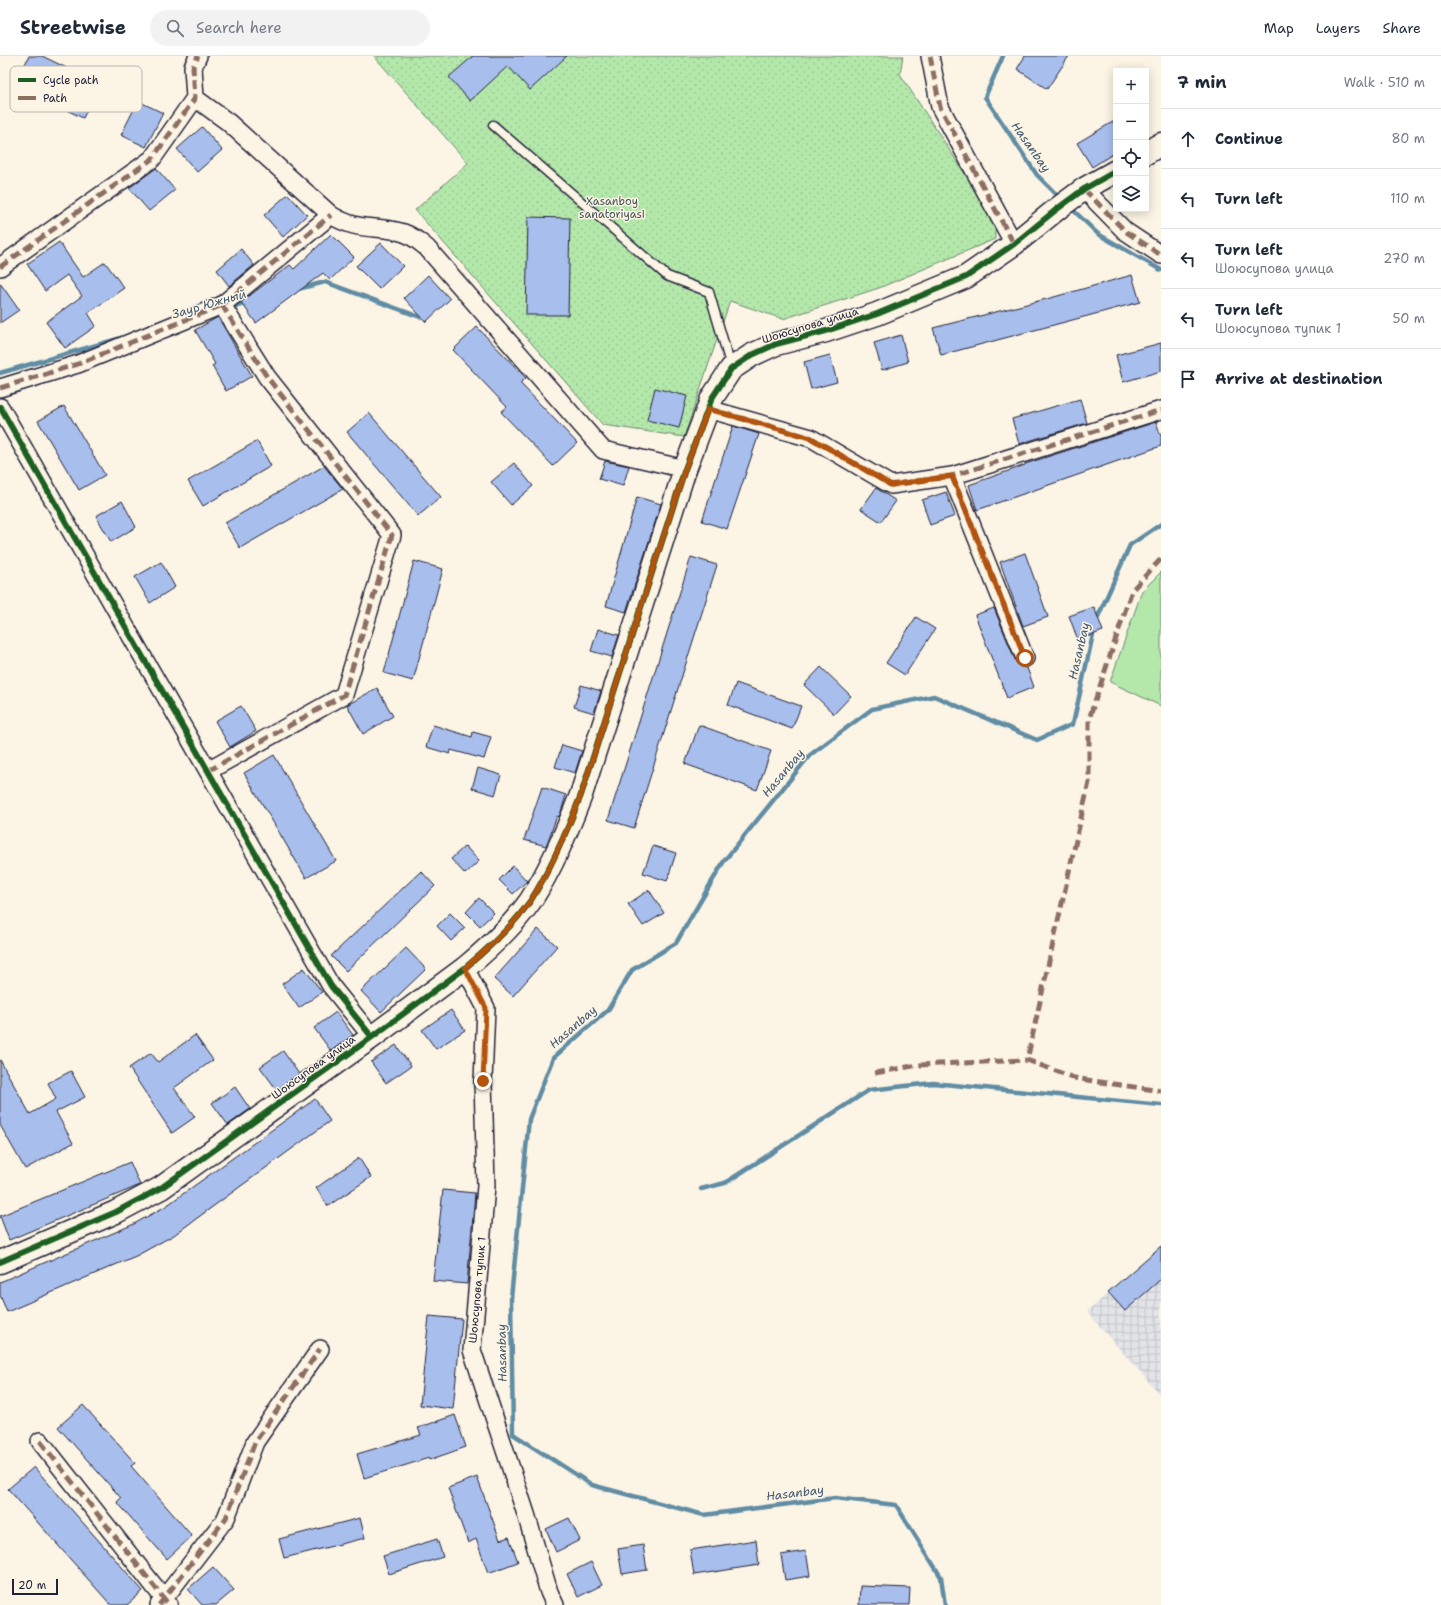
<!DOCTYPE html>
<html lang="en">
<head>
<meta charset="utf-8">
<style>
  :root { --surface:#fff; --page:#f2f2f3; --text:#1f2937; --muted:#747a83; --line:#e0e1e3 }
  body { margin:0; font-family:"Shantell Sans",sans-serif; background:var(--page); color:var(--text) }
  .controls { position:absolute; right:12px; top:12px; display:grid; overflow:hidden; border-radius:0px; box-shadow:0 2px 10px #0003 }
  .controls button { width:36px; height:36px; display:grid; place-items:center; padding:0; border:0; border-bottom:1px solid var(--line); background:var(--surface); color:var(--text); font:20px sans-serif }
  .scale { position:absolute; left:12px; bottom:10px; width:46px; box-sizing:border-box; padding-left:4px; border:2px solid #22223b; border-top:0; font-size:11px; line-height:14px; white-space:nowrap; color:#22223b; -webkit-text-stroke:3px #fcf5e5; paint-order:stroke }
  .stop { position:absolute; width:12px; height:12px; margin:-9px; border:3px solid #b45309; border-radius:50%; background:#fff }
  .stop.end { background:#b45309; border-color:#fff; box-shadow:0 1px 4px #0008 }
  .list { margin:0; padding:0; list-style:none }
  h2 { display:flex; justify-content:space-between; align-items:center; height:52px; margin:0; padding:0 16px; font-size:17px }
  h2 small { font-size:13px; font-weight:400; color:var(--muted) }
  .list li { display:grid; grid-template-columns:26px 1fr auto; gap:12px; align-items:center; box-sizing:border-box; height:60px; padding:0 16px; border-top:1px solid var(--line) }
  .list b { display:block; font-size:15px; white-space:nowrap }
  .list p { margin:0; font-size:13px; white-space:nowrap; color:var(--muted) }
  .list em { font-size:13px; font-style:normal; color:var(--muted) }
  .icon { flex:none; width:22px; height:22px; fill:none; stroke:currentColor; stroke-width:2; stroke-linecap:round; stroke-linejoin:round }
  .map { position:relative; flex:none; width:1161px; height:1549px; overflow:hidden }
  header { display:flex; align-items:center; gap:24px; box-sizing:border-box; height:56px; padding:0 20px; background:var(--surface); border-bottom:1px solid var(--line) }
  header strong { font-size:19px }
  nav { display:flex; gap:22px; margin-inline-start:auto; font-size:14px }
  .search { width:280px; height:36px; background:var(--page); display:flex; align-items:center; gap:10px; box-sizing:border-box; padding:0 14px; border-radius:22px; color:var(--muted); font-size:15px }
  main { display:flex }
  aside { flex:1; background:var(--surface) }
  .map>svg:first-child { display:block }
</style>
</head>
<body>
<header>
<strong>Streetwise</strong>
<div class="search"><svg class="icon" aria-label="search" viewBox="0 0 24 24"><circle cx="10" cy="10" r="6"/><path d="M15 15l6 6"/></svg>Search here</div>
<nav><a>Map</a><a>Layers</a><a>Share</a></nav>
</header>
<main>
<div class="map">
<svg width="1161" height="1549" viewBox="0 0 1161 1549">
  <defs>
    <pattern id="industrial-grid" width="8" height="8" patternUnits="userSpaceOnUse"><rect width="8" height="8" fill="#e3e4e7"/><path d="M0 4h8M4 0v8" fill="none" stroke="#c2c3c7"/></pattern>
    <pattern id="garden-dots" width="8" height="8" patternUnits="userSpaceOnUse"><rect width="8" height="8" fill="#b3e8aa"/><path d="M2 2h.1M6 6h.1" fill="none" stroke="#9ac793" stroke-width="1.8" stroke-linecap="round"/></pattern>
  </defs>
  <rect width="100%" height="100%" fill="#fcf5e5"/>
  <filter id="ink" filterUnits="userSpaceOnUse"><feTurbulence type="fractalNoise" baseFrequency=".025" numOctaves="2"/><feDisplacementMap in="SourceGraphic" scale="8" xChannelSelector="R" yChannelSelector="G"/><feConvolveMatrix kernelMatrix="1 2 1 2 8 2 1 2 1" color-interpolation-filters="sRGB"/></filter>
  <g filter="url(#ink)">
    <path fill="url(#industrial-grid)" d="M1161 1190V1340L1087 1256Z"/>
    <path fill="#b3e8aa" stroke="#6a8572" d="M1161 516V650L1110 626 1142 535Z"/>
    <path fill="url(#garden-dots)" stroke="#6a8572" d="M374 0H903L900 18 995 164V183L879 232 783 263 730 245 684 381 603 369 415 154 468 107Z"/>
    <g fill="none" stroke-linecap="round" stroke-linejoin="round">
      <path stroke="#608ca4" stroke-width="4.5" d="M1003 0 985 41 1037 119 1061 143
        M1070 151 1098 178 1161 214
        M298 233 325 226 420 261
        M229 252 249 247
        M0 317 121 282
        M1096 565 1130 489 1161 468
        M701 1133 725 1127 869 1034 933 1027 1161 1049
        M945 1549 941 1521 896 1449 835 1442 704 1459 592 1429 513 1378 511 1242 529 1063 553 1002 608 954 632 914 676 887 724 805 810 699 872 653 934 640 1037 684 1073 668 1094 574"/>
    </g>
    <path fill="#a8beec" stroke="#22223b" d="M29 0H42L100 28 83 62 15 29Z
      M473 0H567L530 34 508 10 470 45 449 21Z
      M1025 0H1069L1047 33 1017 13Z
      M138 45 163 57 146 91 121 79Z
      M1116 64V96L1092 111 1077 87Z
      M202 71 222 94 197 116 177 93Z
      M156 112 175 134 149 155 129 132Z
      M288 138 307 159 283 181 264 159Z
      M528 161 570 162 568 259H526Z
      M331 178 354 201 330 224 323 217 256 267 241 246 290 209 294 213Z
      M59 186 83 221 105 206 124 232 88 257 96 270 65 292 46 266 82 240 67 219 45 235 27 208Z
      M381 187 403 210 379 233 356 210Z
      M241 193 254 209 229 230 217 214Z
      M428 219 450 243 426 266 404 242Z
      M1132 219 1140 246 941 299 933 272 1054 241Z
      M0 227 19 254 0 267Z
      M218 261 252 320 226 335 212 310 215 308 195 274Z
      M477 271 526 322 520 327 577 387 553 410 501 356 507 351 453 294Z
      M901 279 908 306 882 314 874 287Z
      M1161 287V315L1123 326 1116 299Z
      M830 299 837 326 811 333 804 306Z
      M655 332 687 340 679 372 647 364Z
      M1080 343 1087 367 1019 388 1012 363Z
      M64 350 105 419 79 434 38 365Z
      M369 357 441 441 418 460 347 376Z
      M1156 366 1161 380V390L977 454 969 429 1025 409V408Z
      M733 370 759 378 727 473 702 465Z
      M257 385 271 410 203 450 188 425Z
      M605 405 629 410 623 430 599 423Z
      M514 407 533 430 511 449 491 426Z
      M324 410 343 433 240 492 225 467Z
      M876 432 896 445 881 466 861 453Z
      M946 436 955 460 930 469 922 444Z
      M637 441 661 448 626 556 606 550Z
      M122 445 136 471 111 486 96 460Z
      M1025 497 1048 561 1023 570 1000 506Z
      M691 501 717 509 634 772 608 764Z
      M414 505 443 513 413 625 384 617Z
      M161 506 175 531 150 547 135 521Z
      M1094 551 1103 575 1078 584 1069 560Z
      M994 552 1016 606 1019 610 1027 612 1034 631 1007 642 975 559Z
      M916 561 935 573 905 619 886 607Z
      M598 573 619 579 612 601 591 595Z
      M821 611 851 640 834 658 804 629Z
      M736 627 801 650 792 673 728 649Z
      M581 629 601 635 594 657 574 651Z
      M377 632 393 660 363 678 347 649Z
      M241 650 256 675 230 691 215 665Z
      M433 669 472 681 473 676 491 681 484 703 451 694 450 698 426 691Z
      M699 669 771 695 757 734 685 708Z
      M562 689 582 695 575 717 555 711Z
      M274 699 336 805 306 822 244 717Z
      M478 712 501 719 495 739 472 732Z
      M542 731 566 739 561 756 559 761 557 760 546 790 524 784Z
      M465 790 479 805 465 818 451 803Z
      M653 790 676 797 667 825 643 817Z
      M513 810 527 825 513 838 499 824Z
      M421 815 435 830 346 915 331 900Z
      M649 834 664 857 643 870 628 848Z
      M479 842 494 857 480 870 466 856Z
      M450 857 465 872 451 885 437 870Z
      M538 873 557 890 513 940 494 923Z
      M406 892 426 913 381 956 361 935Z
      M304 912 322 936 299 952 282 928Z
      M451 954 465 974 436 993 422 974Z
      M336 956 353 979 331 995 314 972Z
      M195 979 213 1004 174 1032 195 1061 172 1077 129 1012 151 997 158 1006Z
      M396 989 411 1010 386 1027 371 1006Z
      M283 995 299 1018 277 1034 260 1011Z
      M0 1004 30 1058 56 1043 48 1027 71 1015 85 1041 56 1056 73 1087 25 1113 0 1069Z
      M235 1031 250 1053 228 1069 212 1047Z
      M315 1043 330 1065 174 1179 138 1199 7 1256 0 1239V1226L134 1168 166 1150Z
      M359 1102 371 1121 328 1150 316 1132Z
      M130 1106 140 1129 9 1184 0 1160Z
      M443 1134 475 1137 467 1228 433 1225Z
      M1161 1190V1223L1125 1255 1108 1236Z
      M429 1260 462 1263 453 1353 420 1349Z
      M83 1349 135 1407 131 1410 192 1480 167 1503 117 1446 121 1442 58 1371Z
      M455 1359 466 1391 429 1404V1402L364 1422 357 1398 421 1379 418 1372Z
      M34 1411 143 1535 127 1549H111L8 1433Z
      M477 1421 500 1484 509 1481 518 1506 488 1517 476 1483 468 1487 448 1432Z
      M360 1462 365 1482 284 1502 279 1483Z
      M569 1462 580 1484 556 1496 546 1473Z
      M437 1483 443 1501 389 1518 383 1500Z
      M756 1484 759 1509 694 1519 690 1494Z
      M643 1489 647 1514 622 1518 618 1493Z
      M806 1495 810 1520 785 1524 781 1499Z
      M591 1506 602 1529 578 1541 567 1518Z
      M213 1511 234 1534 216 1549H202L188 1533Z
      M860 1530 910 1532 909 1549H859Z"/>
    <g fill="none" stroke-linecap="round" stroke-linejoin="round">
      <g stroke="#22223b" stroke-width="11">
        <path id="lane" d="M493 69 667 220 709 236 731 311"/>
      </g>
      <g stroke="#22223b" stroke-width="20">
        <path id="street" d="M930 0 940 51 1014 188
          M195 42 228 66 331 159C360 177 377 168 404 177 413 180 420 186 427 192L603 394 685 413
          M1084 133 1125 175 1161 199
          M0 211 152 103 195 42 193 11 198 0
          M0 332 78 308 222 249 331 159
          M0 351 331 930 372 981
          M708 353 811 382 891 429 952 420 1161 354
          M952 420 1025 602
          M208 715 344 639 392 479 267 321 222 249
          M465 912 486 952 483 1025 486 1130 472 1294 526 1458 549 1536 555 1549
          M40 1385 169 1549
          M159 1549 226 1462 255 1386 320 1293"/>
      </g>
      <g stroke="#22223b" stroke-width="25">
        <path id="secondary" d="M1146 97 1161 88
          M0 1206 116 1156 161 1132 372 981 465 912C489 892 513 870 531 844 552 811 567 775 581 739L685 413 712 342 731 313 752 299 776 288 826 275 877 258 966 221 1014 188 1057 153 1084 133 1116 115"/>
      </g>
      <use href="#lane" stroke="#fcf5e5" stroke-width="8"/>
      <use href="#street" stroke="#fcf5e5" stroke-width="17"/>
      <use href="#secondary" stroke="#fcf5e5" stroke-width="22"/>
      <path stroke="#8d6e63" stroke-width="5" stroke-dasharray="10 5" stroke-linecap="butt" d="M930 0 940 51 1014 188
        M1084 133 1125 175 1161 199
        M0 211 152 103 195 42 193 11 198 0
        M0 332 78 308 222 249 331 159
        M708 353 811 382 891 429 952 420 1161 354
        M952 420 1025 602
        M1161 503 1132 534 1089 663V726L1027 1004 1074 1022 1161 1035
        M208 715 344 639 392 479 267 321 222 249
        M875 1017 918 1009 1027 1004
        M40 1385 169 1549
        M159 1549 226 1462 255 1386 320 1293"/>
      <g stroke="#fcf5e5" stroke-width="8">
        <path id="cycleway" d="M0 351 331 930 372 981
          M0 1206 116 1156 161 1132 372 981 465 912C489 892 513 870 531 844 552 811 567 775 581 739L685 413 712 342 731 313 752 299 776 288 826 275 877 258 966 221 1014 188 1057 153 1084 133 1116 115"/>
      </g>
      <use href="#cycleway" stroke="#1b5e20" stroke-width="6"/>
    </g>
  </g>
  <g fill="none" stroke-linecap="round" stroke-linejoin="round" filter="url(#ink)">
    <path stroke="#b45309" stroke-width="5" d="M483 1025 486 952 465 912C489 892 513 870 531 844 552 811 567 775 581 739L685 413 708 353 811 382 891 429 952 420 1025 602"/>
  </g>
  <g text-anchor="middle" stroke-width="3" stroke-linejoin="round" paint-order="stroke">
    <g font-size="11" fill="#465457" stroke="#fcf5e5">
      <text x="612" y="149">Xasanboy<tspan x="612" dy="13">sanatoriyasi</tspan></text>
    </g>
    <g font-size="11" fill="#22223b" stroke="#fcf5e5">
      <text transform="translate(810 269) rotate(-17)" y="4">Шоюсупова улица</text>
      <text transform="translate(313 1011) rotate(-36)" y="4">Шоюсупова улица</text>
      <text transform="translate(477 1234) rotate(-85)" y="4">Шоюсупова тупик 1</text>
    </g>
    <g font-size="12" font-style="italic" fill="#415770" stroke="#fcf5e5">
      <text transform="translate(1031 91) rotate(55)" y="4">Hasanbay</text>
      <text transform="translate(209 248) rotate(-16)" y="4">Заур Южный</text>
      <text transform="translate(1079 595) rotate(-77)" y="4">Hasanbay</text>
      <text transform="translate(783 717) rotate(-50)" y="4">Hasanbay</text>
      <text transform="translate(573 971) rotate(-41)" y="4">Hasanbay</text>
      <text transform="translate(502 1297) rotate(-91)" y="4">Hasanbay</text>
      <text transform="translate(795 1437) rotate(-7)" y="4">Hasanbay</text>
    </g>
  </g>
  <rect x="10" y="10" width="132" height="46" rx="6" fill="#fcf5e5" stroke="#bbb6b2" stroke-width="1"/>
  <rect x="18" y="22" width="18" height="4" fill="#1b5e20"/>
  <rect x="18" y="40" width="18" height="4" fill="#8d6e63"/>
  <g font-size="11" fill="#22223b">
    <text x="43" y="28">Cycle path</text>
    <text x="43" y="46">Path</text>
  </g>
</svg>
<div class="controls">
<button>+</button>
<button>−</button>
<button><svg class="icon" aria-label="locate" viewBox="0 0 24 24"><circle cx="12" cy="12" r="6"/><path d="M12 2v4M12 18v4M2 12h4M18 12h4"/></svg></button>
<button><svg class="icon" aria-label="layers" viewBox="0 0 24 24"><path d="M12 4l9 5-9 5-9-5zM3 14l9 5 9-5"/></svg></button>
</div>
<div class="scale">20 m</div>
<div class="stop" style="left:1025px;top:602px"></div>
<div class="stop end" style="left:483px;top:1025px"></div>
</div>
<aside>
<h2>7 min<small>Walk · 510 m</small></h2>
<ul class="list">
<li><svg class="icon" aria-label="ahead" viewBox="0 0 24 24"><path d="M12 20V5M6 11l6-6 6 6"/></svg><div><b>Continue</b></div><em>80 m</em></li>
<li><svg class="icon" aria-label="left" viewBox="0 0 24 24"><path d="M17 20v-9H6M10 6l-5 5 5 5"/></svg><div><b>Turn left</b></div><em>110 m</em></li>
<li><svg class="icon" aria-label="left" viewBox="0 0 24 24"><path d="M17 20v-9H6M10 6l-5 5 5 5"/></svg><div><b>Turn left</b><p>Шоюсупова улица</p></div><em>270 m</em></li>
<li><svg class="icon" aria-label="left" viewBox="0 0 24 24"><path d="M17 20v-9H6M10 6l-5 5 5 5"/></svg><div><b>Turn left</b><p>Шоюсупова тупик 1</p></div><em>50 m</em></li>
<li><svg class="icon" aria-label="arrive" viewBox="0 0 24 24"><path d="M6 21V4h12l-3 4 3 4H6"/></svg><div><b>Arrive at destination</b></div></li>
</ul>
</aside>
</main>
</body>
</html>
